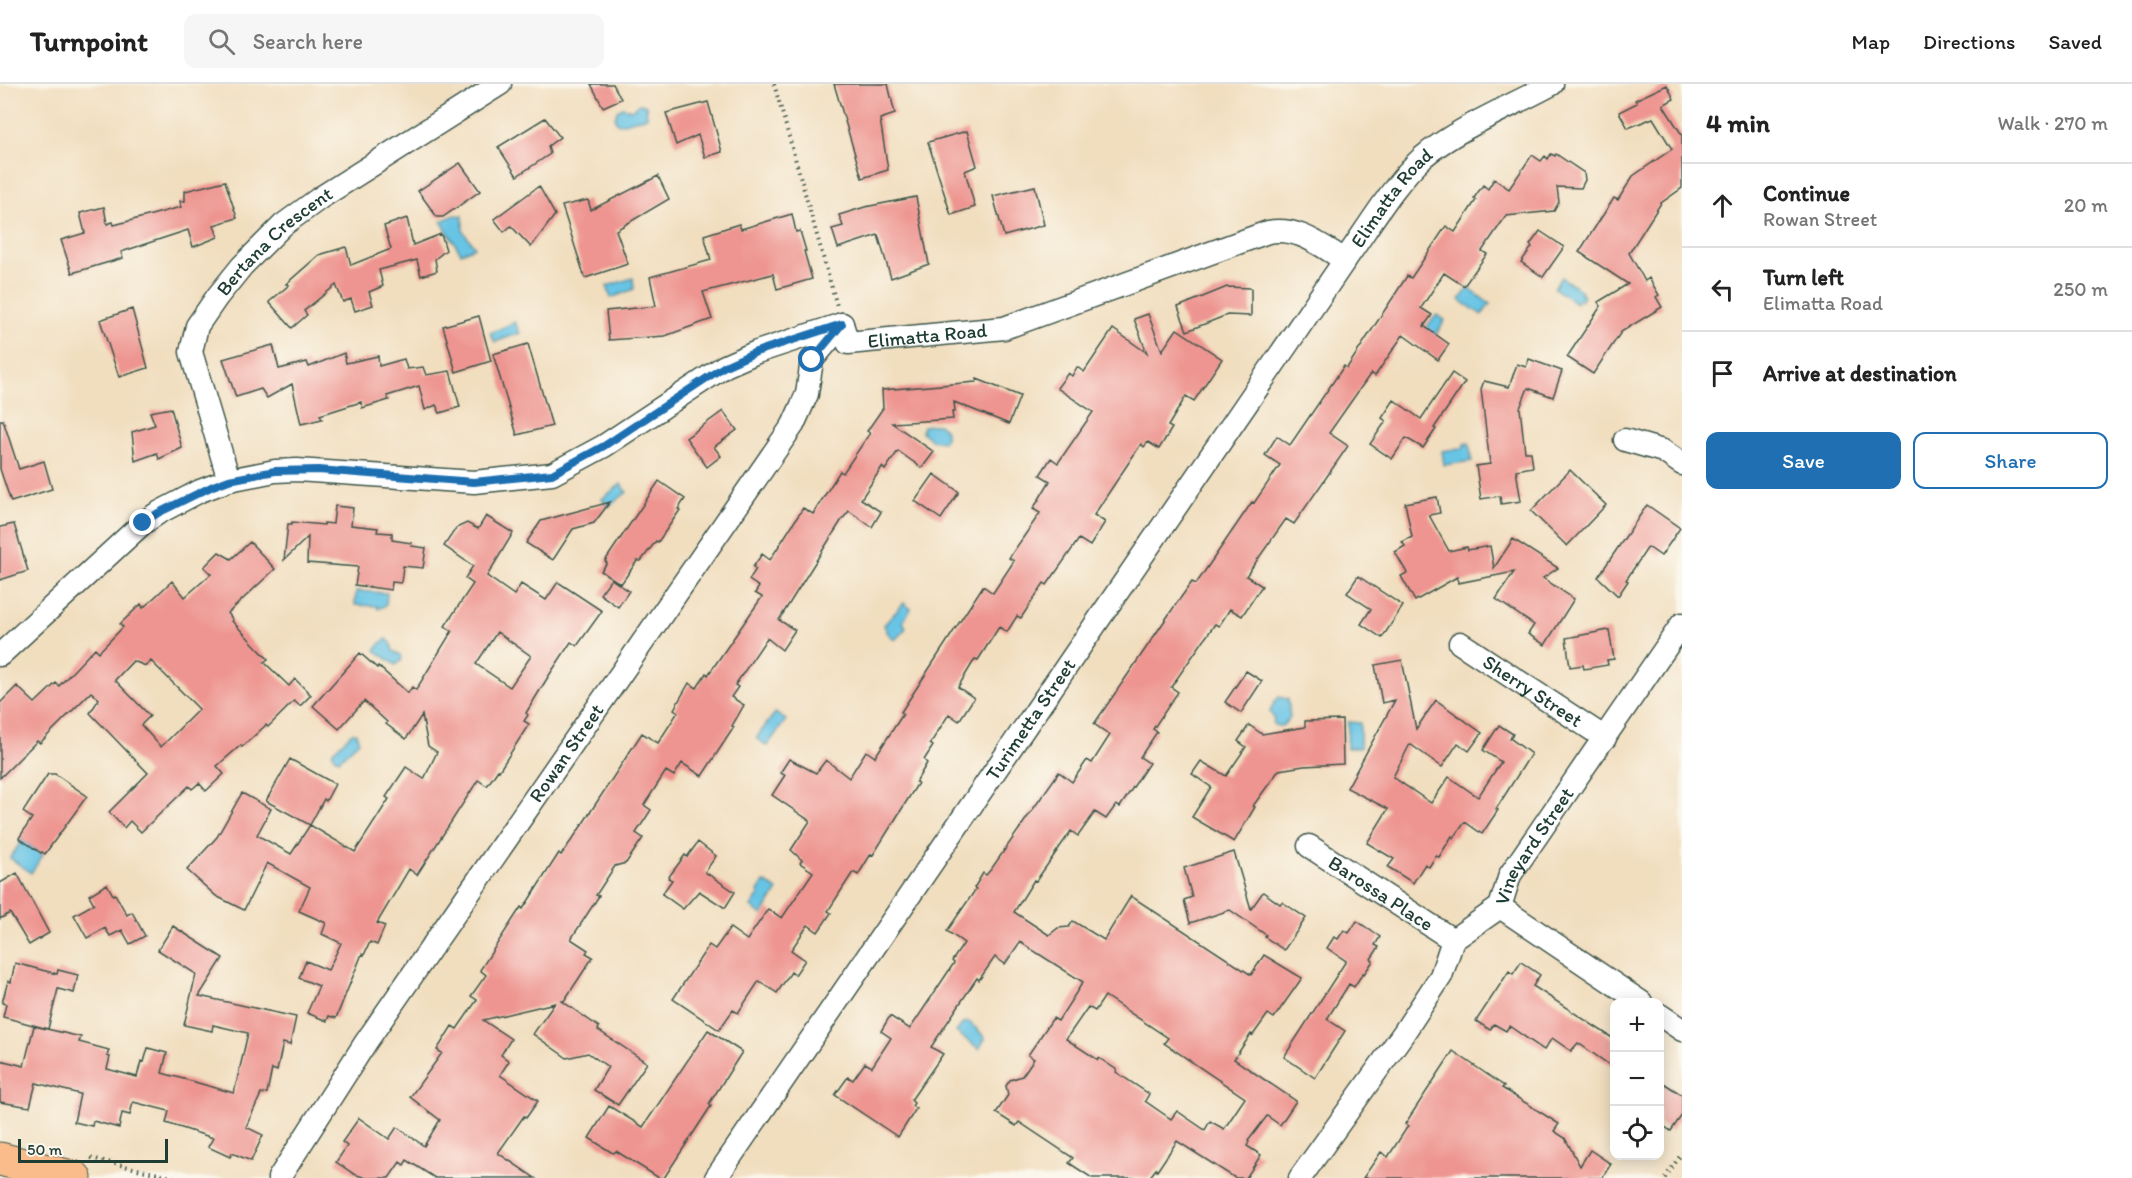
<!DOCTYPE html>
<html lang="en">
<head>
<meta charset="utf-8">
<style>
  :root { --surface:#fff; --page:#f6f6f6; --text:#222; --muted:#767676; --line:#e0e0e0; --accent:#1f6fb2 }
  body { margin:0; font-family:Itim,sans-serif; background:var(--page); color:var(--text) }
  .controls { position:absolute; right:18px; bottom:18px; display:grid; overflow:hidden; border-radius:12px; box-shadow:0 3px 15px #0003 }
  .controls button { width:54px; height:54px; display:grid; place-items:center; padding:0; border:0; border-bottom:2px solid var(--line); background:var(--surface); color:var(--text); font:30px sans-serif }
  .scale { position:absolute; left:18px; bottom:15px; width:150px; box-sizing:border-box; padding-left:6px; border:3px solid #1f3d34; border-top:0; font-size:16px; line-height:21px; white-space:nowrap; color:#1f3d34; -webkit-text-stroke:4px #fbf7ec; paint-order:stroke }
  .stop { position:absolute; width:18px; height:18px; margin:-14px; border:4px solid #1f6fb2; border-radius:50%; background:#fff }
  .stop.end { background:#1f6fb2; border-color:#fff; box-shadow:0 2px 6px #0008 }
  .list { margin:0; padding:0; list-style:none }
  h2 { display:flex; justify-content:space-between; align-items:center; height:78px; margin:0; padding:0 24px; font-size:26px }
  h2 small { font-size:20px; font-weight:400; color:var(--muted) }
  .list li { display:grid; grid-template-columns:39px 1fr auto; gap:18px; align-items:center; box-sizing:border-box; height:84px; padding:0 24px; border-top:2px solid var(--line) }
  .list b { display:block; font-size:22px; white-space:nowrap }
  .list p { margin:0; font-size:20px; white-space:nowrap; color:var(--muted) }
  .list em { font-size:20px; font-style:normal; color:var(--muted) }
  .actions { display:flex; gap:12px; padding:18px 24px }
  .actions a { flex:1; padding:14px 0; border:2px solid var(--accent); border-radius:12px; text-align:center; font-size:21px; color:var(--accent) }
  .actions .main { background:var(--accent); color:#fff }
  .icon { flex:none; width:33px; height:33px; fill:none; stroke:currentColor; stroke-width:2; stroke-linecap:round; stroke-linejoin:round }
  .map { position:relative; flex:none; width:1682px; height:1094px; overflow:hidden }
  header { display:flex; align-items:center; gap:36px; box-sizing:border-box; height:84px; padding:0 30px; background:var(--surface); border-bottom:2px solid var(--line) }
  header strong { font-size:28px }
  nav { display:flex; gap:33px; margin-inline-start:auto; font-size:21px }
  .search { width:420px; height:54px; background:var(--page); display:flex; align-items:center; gap:15px; box-sizing:border-box; padding:0 21px; border-radius:12px; color:var(--muted); font-size:22px }
  main { display:flex }
  aside { flex:1; background:var(--surface) }
  .map>svg:first-child { display:block }
</style>
</head>
<body>
<header>
<strong>Turnpoint</strong>
<div class="search"><svg class="icon" aria-label="search" viewBox="0 0 24 24"><circle cx="10" cy="10" r="6"/><path d="M15 15l6 6"/></svg>Search here</div>
<nav><a>Map</a><a>Directions</a><a>Saved</a></nav>
</header>
<main>
<div class="map">
<svg width="1682" height="1094" viewBox="0 0 1682 1094">
  <rect width="100%" height="100%" fill="#fbf7ec"/>
  <filter id="ink" filterUnits="userSpaceOnUse"><feTurbulence type="fractalNoise" baseFrequency=".0167" numOctaves="2"/><feDisplacementMap in="SourceGraphic" scale="12" xChannelSelector="R" yChannelSelector="G"/><feConvolveMatrix kernelMatrix="1 2 1 2 8 2 1 2 1" color-interpolation-filters="sRGB"/></filter>
  <filter id="wash" filterUnits="userSpaceOnUse"><feTurbulence type="fractalNoise" baseFrequency=".008" numOctaves="4" result="noise"/><feDisplacementMap in="SourceGraphic" scale="24" xChannelSelector="R" yChannelSelector="G"/><feGaussianBlur stdDeviation="1.35" result="paint"/><feColorMatrix in="noise" values="0 0 0 0 0 0 0 0 0 0 0 0 0 0 0 0 0 1.4 0 .05"/><feComposite in="paint" operator="in"/></filter>
  <g filter="url(#wash)">
    <rect width="100%" height="100%" fill="#f1debf"/>
    <path fill="#67c4e5" stroke="#43808c" stroke-width="1.5" d="M639 20 646 21 647 33 619 40 616 38 615 33 618 26 623 23 632 26Z
      M455 131 463 132V147L475 163 461 169 441 137Z
      M1561 193 1582 207 1581 210 1584 212 1581 217 1578 215 1576 219 1554 204Z
      M633 194 634 205 611 214 607 202Z
      M1468 204 1490 220 1482 231 1460 216Z
      M1437 231 1445 236 1429 262 1425 244Z
      M515 238 520 249 495 258 490 249Z
      M939 340 946 347V353L943 358 931 356 922 348 923 342Z
      M1469 359 1472 377 1444 381 1442 367 1464 364V360Z
      M621 400 627 408 608 423 602 415Z
      M356 507 387 509 386 521 378 525 377 522 355 521Z
      M904 519 911 525 903 537 906 544 895 556 887 548 884 541Z
      M387 555 391 559 393 567 401 571 402 576 396 581 375 566 383 557Z
      M1279 613 1288 615 1290 634 1282 642H1278L1273 640 1274 634 1270 628 1274 619Z
      M775 629 786 636 767 662 756 654Z
      M1348 638 1360 639V664H1347Z
      M352 649H356L359 657 339 676 335 674 332 668Z
      M22 756 43 771 31 789 10 774Z
      M764 798 778 806 762 831 751 823 759 811 758 808Z
      M969 938 984 952 985 955 979 965 956 948 963 939Z"/>
    <g id="blocks">
      <path fill="#ee9591" fill-rule="evenodd" d="M591 0H613L621 15 603 23Z
        M834 0H888L895 30 880 35 888 86 862 94Z
        M1667 1 1674 15 1663 21 1682 51V104L1661 119 1629 169 1645 197 1649 194 1659 211 1656 213 1662 223 1621 248 1593 290 1567 273 1601 222 1598 218 1628 200 1579 168 1614 114 1618 116 1633 92 1672 65 1653 34 1628 44 1619 28 1637 19 1635 16Z
        M708 18 722 68 705 73 698 51 676 61 666 29Z
        M545 34 560 53 548 62 550 70 517 92 498 63Z
        M967 47 977 82 965 87 975 123 951 131 928 58Z
        M1551 70 1555 72 1556 70 1584 89 1585 96 1581 104 1557 103 1559 118 1554 127 1506 132 1482 167 1487 170 1464 202 1444 189 1421 224 1432 231 1424 242 1449 260 1438 276 1403 251 1375 292 1371 289 1329 349 1348 362 1294 440 1286 435 1246 492 1262 502 1242 532 1230 525 1219 542 1215 540 1171 603 1178 608 1153 645 1157 648 1140 673 1149 679 1120 723 1116 721 1106 735 1095 728 1078 752 1071 747 1036 797 1034 796 1014 828 1049 851 1058 844 1069 843 1073 837 1104 856 1131 812 1251 891 1264 871 1302 894 1274 934 1268 930 1253 951 1251 950 1234 975 1296 1017 1280 1041 1267 1032 1248 1057 1249 1058 1247 1062 1261 1071 1246 1094H1235L1177 1057 1157 1087 1156 1085 1149 1094H1092L1069 1079 1073 1074 1019 1038 1016 1042 996 1029 1008 1011 1006 1002 1010 996 1022 992 1034 975 1028 971 1053 934 1058 937 1083 898 1020 858 1005 880 995 873 979 896 977 894 931 963 943 970 911 1016 914 1019 912 1022 916 1025 898 1053 835 1011 848 993 853 996 865 979 872 983 891 954 881 947 890 932 910 945 954 879 952 877 964 859 947 847 976 805 974 804 983 789 986 791 992 784 1059 688 1072 698 1087 676 1092 679 1110 651 1094 640 1174 523 1192 498 1196 500 1252 418 1254 419 1280 381 1265 371 1277 352 1290 361 1344 282 1347 284 1407 192 1411 194 1446 142 1455 148 1476 116 1474 114 1483 101 1488 105 1494 95 1509 105 1532 71 1541 77 1545 72 1548 75ZM1105 912 1168 954 1164 959 1245 1014 1224 1045 1210 1037 1205 1046 1177 1027 1171 1035 1145 1017 1149 1010 1116 988 1117 986 1099 974 1098 976 1066 955 1088 923 1095 927Z
        M460 79 480 107 443 133H437L418 107Z
        M658 92 669 115 616 146 628 180 585 194 562 122 588 116 591 126Z
        M225 97 237 134 214 141 218 153 193 163 188 146 121 168 123 174 72 189 61 156 85 149 80 129 104 123 107 140 113 138 114 141 181 123 180 117H185V107Z
        M539 102 555 131 531 163 511 142 504 148 494 135Z
        M1035 102 1044 141 1004 152 993 112Z
        M916 113 929 180 891 194 878 151 838 164 832 145 843 142 839 131 865 123Z
        M792 130 796 148 800 147 806 167H804L812 195 777 205 773 190 703 208 712 235 665 252 609 256 606 227 656 222 650 193 711 176 704 151 739 140 741 145Z
        M407 134 413 161 441 150 446 166 435 175 437 187 421 192 417 176 379 186 383 202 369 208 373 221 355 227 351 215 343 218 336 201 304 227 307 231 292 244 269 218 289 201 286 200 319 171 346 163 351 181 391 165 384 142Z
        M1540 147 1564 163 1543 193 1521 178 1532 163 1530 161Z
        M1227 203 1251 204V232L1227 231 1187 247 1178 223Z
        M132 225 148 284 119 293 100 236Z
        M1148 230 1162 267 1177 245 1222 275 1194 317 1186 312 1168 342 1172 344 1159 365 1148 358 1144 363 1141 360 1094 431 1105 438 1090 462 1079 455 1047 501 1044 499 1021 534 1017 532 1007 548 999 543 978 576 975 575 958 603 974 614 959 637 949 630 930 660 933 662 924 676 927 679 916 698 918 699 873 771 871 770 858 791 853 788 828 827 831 829 818 848 808 841 791 866 805 876 795 891 791 888 777 909 759 897 738 929 733 926 719 946 673 915 709 861 715 865 730 844 747 856 768 825 782 834 813 788 800 779 802 776 791 766 810 737 772 711 785 691 780 689 789 675 816 689 826 676 849 694 866 667 875 673 903 630 901 628 983 502 993 509 1014 477 1009 474 1040 429 1033 425 1050 397 1040 391 1051 374 1058 379 1093 328 1057 304 1068 289 1072 292 1077 283 1084 288 1113 245 1147 269 1134 235Z
        M479 232 491 277 456 288 443 242Z
        M528 260 552 342 517 351 493 270Z
        M273 261 279 285 307 278 309 283 344 269 346 279 378 272 379 282 404 275 407 285 423 283 426 291 450 287 460 323 440 329 436 321 425 326 419 302 387 312 389 316 362 324 361 318 320 331 322 335 301 340 292 300 267 314 261 305 236 313 223 275Z
        M1529 275 1562 287 1553 313 1528 304 1520 324 1525 368H1531L1533 383 1516 386 1521 417 1501 420 1500 412 1481 415 1476 382 1490 380 1481 305 1484 297 1509 303 1517 280 1526 283Z
        M1452 289 1465 298 1434 344 1436 345 1423 364 1406 354 1392 375 1370 360 1386 337 1382 334 1394 316 1421 335Z
        M977 295 1020 312 1009 340 954 318 955 328H952L953 335 892 339 934 368 922 384 898 367 885 386 882 383 861 415 881 428 872 443 849 427 841 437 779 536 795 546 782 566 767 554 735 601 738 603 731 613 744 621 732 642 734 643 702 692 682 679 674 692 666 687 644 721 651 726 636 749 643 754 626 779 615 782 596 811 599 812 571 855 588 866 586 869 593 873 564 917H562L599 943 598 946 647 979 618 1021 594 1006 608 983 588 969 567 974 533 950 555 919 483 936 511 955 501 971 509 977 500 991 538 1017 526 1034 524 1032 498 1069 535 1094H435L407 1076 404 1081 400 1078 389 1094H366L354 1090 336 1078 347 1062 342 1058 359 1034 389 1055 397 1043 424 1062 440 1036 410 1013 442 969 437 966 452 942 457 945 477 916 471 912 486 891 480 886 521 823 523 825 559 769 561 771 576 750 642 649 658 659 678 628 674 625 689 599 697 604 706 589 708 591 762 513 755 509 759 503 749 496 756 485 753 483 762 470 770 476 803 424 813 430 840 387 843 389 870 349 867 347 883 324 882 306 976 298Z
        M171 324 182 364 159 375 157 369 135 377 132 348 155 341 150 328Z
        M723 327 737 346 714 363 721 372 707 383 686 354Z
        M0 336H3L19 385 44 377 52 405 11 418 0 385Z
        M1570 386 1606 421 1567 462 1531 427Z
        M934 390 959 408 941 435 915 417Z
        M659 397 685 415 678 425 680 426 658 458 656 457 641 477H637L621 500 601 487 607 479 605 477Z
        M1437 413 1440 429 1429 431 1449 467 1467 463 1468 466 1490 462 1494 484 1513 455 1558 484 1543 494 1574 515 1545 561 1528 550 1534 541 1496 515 1514 488 1458 499 1457 493 1415 517 1401 492 1407 489 1395 468 1405 462 1402 458 1412 453 1405 419Z
        M610 418 594 439 573 445 553 476 526 459 541 437Z
        M1647 421 1680 444 1661 472 1648 463 1626 496 1628 497 1618 512 1598 493Z
        M335 422 353 424 351 441 378 444 377 448 392 449V456L412 459 411 462 426 464 423 484 403 482 401 499 392 498 391 506 355 501 358 483 307 479 308 453 284 476 288 440H292V438L324 441V439L333 440Z
        M486 432 513 449 487 492 514 511 521 500 546 516 558 498 602 527 577 562 571 558 548 593 526 629 528 631 524 637 529 640 499 687 498 686 487 702 478 696 417 791 409 785 377 839 385 842 377 861 370 858 364 871 362 870 336 934 329 932 327 937 307 929 319 902 299 894 306 877 328 886 341 859 322 850 326 839 299 827 310 803 267 779 244 826 216 812 187 786 217 753 242 709 271 725 257 751 291 770 310 741 266 717 290 675 335 700 326 717 324 715 310 741 355 768 389 715 386 713 406 683 424 695 437 668 428 662 422 631 406 655 386 640 387 638 364 617 339 645 313 622 360 569 377 584 378 582 408 609 412 603 416 606 452 547 445 542 473 500 465 494 473 482 444 462 456 444 467 439 478 445ZM497 548 531 572 510 603 476 580Z
        M14 440 28 487 0 496V443Z
        M250 458 275 485 228 529 233 536 232 537 268 575 264 578 289 602 295 595 311 611 300 622 294 617 268 643 266 641 242 663 241 661 217 682 224 690 206 707 199 699 192 705 189 702 141 748 130 737 124 744 109 728 148 689 90 629 99 615 91 608 40 659 37 657 0 694V619L17 602 35 619 56 599 59 602 95 564 99 568 123 543 120 540 141 520 143 524 172 497 185 513 211 490 204 483 219 468 231 475ZM133 577 146 582 151 577 199 625 161 663 141 641 150 632 115 596Z
        M1358 492 1403 522 1382 554 1361 540 1371 525 1347 509Z
        M611 495 629 507 618 523 600 510Z
        M1609 546 1614 575 1607 576 1608 581 1584 585 1583 581 1570 583 1566 554Z
        M1402 576 1416 645 1436 616 1482 649 1469 667 1458 659 1442 683 1410 660 1393 693 1431 719 1449 693 1478 713 1501 678 1483 666 1499 641 1513 650 1510 654 1531 670 1496 725 1498 726 1482 750 1465 738 1454 754 1452 752 1439 773 1436 772 1429 783 1425 780 1413 799 1388 783 1394 775 1367 759 1388 725 1347 704 1395 616 1382 619 1375 581Z
        M1246 587 1262 597 1241 629 1225 618Z
        M1342 636 1343 680 1304 682 1279 686 1253 722 1255 723 1234 758 1192 733 1211 703 1192 690 1201 677 1226 692 1246 663 1238 657 1249 641 1262 650 1305 643V637Z
        M48 690H55L87 712 45 770 42 768 41 769 19 754 32 734 23 728Z
        M698 758 716 772 705 788 735 808 725 824 699 807 683 825 662 810 672 796 668 794 685 771 687 773Z
        M1234 768 1251 825 1263 808 1280 820 1282 818 1306 834 1284 866 1265 853 1266 851 1230 826 1190 839 1184 816 1192 813 1184 784Z
        M17 789 49 849 29 861 10 829 0 835V799Z
        M107 800 113 811 115 810 127 831 132 828 145 852 130 860 122 846 110 852 105 844 87 854 74 831 94 820 89 811Z
        M1357 837 1380 853 1375 861 1379 863 1371 875 1373 877 1364 890 1363 889 1354 903 1349 900 1327 935 1345 947 1315 994 1284 973 1346 877 1327 864 1334 853 1338 855 1344 846 1349 849Z
        M173 842 223 874 199 912 296 933 290 961 283 959 277 987 272 985 267 1009 261 1010 246 1043 263 1051 251 1077 232 1069 230 1073 208 1063 213 1054 166 1039 169 1027 133 1018 130 1031 122 1029 119 1044 93 1037 92 1042 74 1038 80 1010 36 999 30 1023 0 1018V976L24 982 34 942 81 953 79 958 109 966 107 972 110 973 107 985 137 993 141 977 144 978 148 964 167 969 162 989 234 1009 248 949 213 941 212 947 184 941 196 890 158 866Z
        M1521 878 1540 891 1533 902 1614 955V984L1578 959 1571 967 1552 954 1544 966 1509 942 1506 947 1494 940 1490 946 1476 937 1509 887 1513 890Z
        M15 879 57 890 58 886 78 891 74 909 58 905 48 945 3 933 6 920 2 919 8 897 11 898Z
        M708 946 742 968 709 1020 711 1022 664 1094H659L616 1067 614 1069 611 1068 589 1054 609 1022 643 1043Z
        M1453 967 1504 1002 1502 1004 1559 1040 1554 1047 1565 1054 1580 1082 1590 1066 1611 1080 1602 1094H1363L1381 1068 1388 1073 1408 1042 1405 1040Z
        M1659 996 1682 1011V1031L1671 1047 1659 1039Z"/>
    </g>
  </g>
  <g filter="url(#ink)">
    <use href="#blocks" fill-opacity="0" stroke="#3e5549" stroke-width="1.5"/>
    <g fill="none" stroke-linecap="round" stroke-linejoin="round">
      <g stroke="#3e5549" stroke-width="25">
        <g id="minor">
          <path d="M1625 356 1663 367 1682 380"/>
          <path id="s1" d="M229 396 191 268 197 242 217 213 242 182 283 141 320 114 500 0"/>
          <path id="s2" d="M1460 559 1605 654"/>
          <path id="s3" d="M0 571 143 439 158 429 200 407 229 396 275 387 297 386 474 398 552 390 604 362 725 282 757 268 842 240 848 259 1004 244 1268 148C1298 142 1321 162 1345 176 1368 144 1394 99 1423 73 1457 44 1512 22 1552 0"/>
          <path id="s4" d="M1309 762 1453 856"/>
          <path d="M1500 823 1641 918"/>
          <path d="M1660 931 1682 946"/>
          <path id="s5" d="M279 1094 366 958 793 341 807 310 812 276 842 240"/>
          <path id="s6" d="M716 1094 1345 176"/>
          <path id="s7" d="M1300 1094 1403 950 1441 892 1453 856 1500 823 1510 791 1682 540"/>
        </g>
      </g>
      <g stroke="#3e5549" stroke-width="35">
        <path id="highway" d="M0 1075 75 1094"/>
      </g>
      <path stroke="#3e5549" stroke-width="4" stroke-dasharray="1.5 4.5" stroke-linecap="butt" d="M774 0 837 222
        M91 1074 175 1094
        M1665 1094 1682 1069"/>
      <use href="#minor" stroke="#fff" stroke-width="22"/>
      <use href="#highway" stroke="#f9bc8a" stroke-width="33"/>
    </g>
  </g>
  <g fill="none" stroke-linecap="round" stroke-linejoin="round" filter="url(#ink)">
    <path stroke="#1f6fb2" stroke-width="8" d="M143 439 158 429 213 402 229 396 275 387 318 386 474 398 552 390 604 362 725 282 756 268 842 240 812 276"/>
  </g>
  <g text-anchor="middle" stroke-width="6" stroke-linejoin="round" paint-order="stroke">
    <g font-size="20" fill="#1f3d34" stroke="#fbf7ec">
      <text dy="7" stroke="none"><textPath href="#s3" startOffset="1564">Elimatta Road</textPath></text>
      <text dy="7" stroke="none"><textPath href="#s1" startOffset="276">Bertana Crescent</textPath></text>
      <text dy="7" stroke="none"><textPath href="#s3" startOffset="1044">Elimatta Road</textPath></text>
      <text dy="7" stroke="none"><textPath href="#s2" startOffset="87">Sherry Street</textPath></text>
      <text dy="7" stroke="none"><textPath href="#s6" startOffset="556">Turimetta Street</textPath></text>
      <text dy="7" stroke="none"><textPath href="#s5" startOffset="513">Rowan Street</textPath></text>
      <text dy="7" stroke="none"><textPath href="#s7" startOffset="412">Vineyard Street</textPath></text>
      <text dy="7" stroke="none"><textPath href="#s4" startOffset="86">Barossa Place</textPath></text>
    </g>
  </g>
</svg>
<div class="controls">
<button>+</button>
<button>−</button>
<button><svg class="icon" aria-label="locate" viewBox="0 0 24 24"><circle cx="12" cy="12" r="6"/><path d="M12 2v4M12 18v4M2 12h4M18 12h4"/></svg></button>
</div>
<div class="scale">50 m</div>
<div class="stop" style="left:812px;top:276px"></div>
<div class="stop end" style="left:143px;top:439px"></div>
</div>
<aside>
<h2>4 min<small>Walk · 270 m</small></h2>
<ul class="list">
<li><svg class="icon" aria-label="ahead" viewBox="0 0 24 24"><path d="M12 20V5M6 11l6-6 6 6"/></svg><div><b>Continue</b><p>Rowan Street</p></div><em>20 m</em></li>
<li><svg class="icon" aria-label="left" viewBox="0 0 24 24"><path d="M17 20v-9H6M10 6l-5 5 5 5"/></svg><div><b>Turn left</b><p>Elimatta Road</p></div><em>250 m</em></li>
<li><svg class="icon" aria-label="arrive" viewBox="0 0 24 24"><path d="M6 21V4h12l-3 4 3 4H6"/></svg><div><b>Arrive at destination</b></div></li>
</ul>
<div class="actions"><a class="main">Save</a><a>Share</a></div>
</aside>
</main>
</body>
</html>
